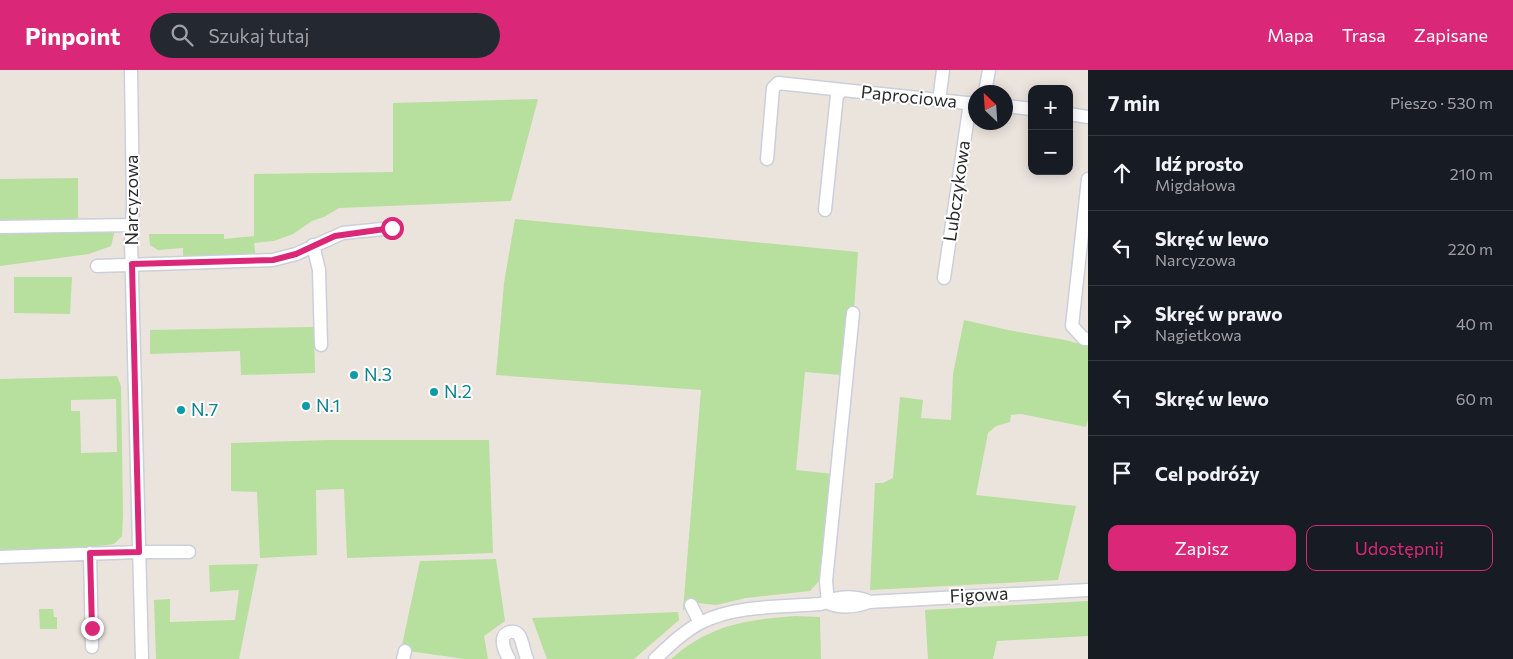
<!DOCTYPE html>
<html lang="pl">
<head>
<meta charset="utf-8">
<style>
  :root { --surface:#171b24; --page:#242831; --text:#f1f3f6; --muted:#9ea1a6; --line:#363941; --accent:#db2777 }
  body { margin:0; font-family:Commissioner,sans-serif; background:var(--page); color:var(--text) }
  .controls { position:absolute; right:15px; top:15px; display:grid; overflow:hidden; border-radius:10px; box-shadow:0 2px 12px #0003 }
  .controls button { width:45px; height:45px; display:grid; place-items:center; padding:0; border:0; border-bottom:1px solid var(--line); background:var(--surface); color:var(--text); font:25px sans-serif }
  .compass { position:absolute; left:968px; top:15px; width:45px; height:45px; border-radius:50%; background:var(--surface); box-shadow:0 2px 12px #0003; rotate:335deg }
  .stop { position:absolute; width:15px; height:15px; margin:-11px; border:4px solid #db2777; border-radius:50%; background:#fff }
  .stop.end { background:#db2777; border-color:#fff; box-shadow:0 1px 5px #0008 }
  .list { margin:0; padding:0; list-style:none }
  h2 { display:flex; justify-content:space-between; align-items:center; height:65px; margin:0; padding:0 20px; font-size:21px }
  h2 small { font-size:16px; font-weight:400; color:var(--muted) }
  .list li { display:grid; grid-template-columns:32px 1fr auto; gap:15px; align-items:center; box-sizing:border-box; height:75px; padding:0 20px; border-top:1px solid var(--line) }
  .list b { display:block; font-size:19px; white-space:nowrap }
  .list p { margin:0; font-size:16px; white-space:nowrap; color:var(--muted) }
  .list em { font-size:16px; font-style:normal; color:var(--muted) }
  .actions { display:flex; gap:10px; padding:15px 20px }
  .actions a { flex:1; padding:11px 0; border:1px solid var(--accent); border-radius:10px; text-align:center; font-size:18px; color:var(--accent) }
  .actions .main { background:var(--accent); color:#fff }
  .icon { flex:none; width:28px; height:28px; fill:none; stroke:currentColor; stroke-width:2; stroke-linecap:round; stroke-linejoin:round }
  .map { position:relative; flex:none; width:1088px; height:589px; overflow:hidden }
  header { display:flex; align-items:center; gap:30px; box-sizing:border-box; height:70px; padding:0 25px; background:var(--accent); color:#fff }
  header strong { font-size:24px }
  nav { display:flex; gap:28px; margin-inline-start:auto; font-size:18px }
  .search { width:350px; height:45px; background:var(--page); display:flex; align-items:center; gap:12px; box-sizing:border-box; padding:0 18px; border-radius:28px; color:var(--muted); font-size:19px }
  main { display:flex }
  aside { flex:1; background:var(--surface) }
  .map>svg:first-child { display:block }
</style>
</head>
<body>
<header>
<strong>Pinpoint</strong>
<div class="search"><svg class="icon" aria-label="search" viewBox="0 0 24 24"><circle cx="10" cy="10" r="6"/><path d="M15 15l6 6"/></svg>Szukaj tutaj</div>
<nav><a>Mapa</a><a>Trasa</a><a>Zapisane</a></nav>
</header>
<main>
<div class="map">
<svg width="1088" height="589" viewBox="0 0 1088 589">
  <rect width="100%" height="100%" fill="#ebe4dd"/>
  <path fill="#b7df9d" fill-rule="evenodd" d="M538 29 511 131 339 138 324 147 312 151 293 164 274 171 254 173 256 188H183V178L158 180 150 175 149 164H224V169L254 166V104L393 102V33Z
    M78 108V152H0V109Z
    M515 149 858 182 854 240 841 305 805 302 796 400 834 404 824 511H819L810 521 746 528 716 535 698 533 683 540 701 320 496 305 504 213Z
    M0 160H115L111 176 89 184 0 196Z
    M14 207H72L70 244 14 243Z
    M964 250 1008 260 1065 270 1088 276V349L1086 357 1021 344 1011 345 1010 352 996 356 988 363 976 425 1076 436 1058 510 870 520 875 413H883L893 408 900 327 923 330 921 348 951 350 953 304Z
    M314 257 315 303 241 305 240 281 150 284V260Z
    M117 306 121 316 123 445 122 466 114 474 71 479 0 481V309ZM116 329 117 382 81 383 80 341H71V330Z
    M330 370H489L493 483 347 488 344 419 316 420 317 485 260 488 257 422 231 421V373Z
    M496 489 505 551 484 566 488 589H465L401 580 420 491Z
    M258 494 239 589H156L154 530 170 529V552L235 550 239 520 210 522 209 495Z
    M1088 531V566L997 571 993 589H928L925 540Z
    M39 539H53L54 547H57V559H40Z
    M678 542 679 550 634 589H547L532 548Z
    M795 546 820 547 821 589H671C710 555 745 550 795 546Z"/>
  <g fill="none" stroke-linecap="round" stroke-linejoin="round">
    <g stroke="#cbcfdb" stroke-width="15">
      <path id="minor" d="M131 0 133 136 131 171 142 589
        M843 20 976 34
        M985 22 989 0
        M939 31 943 0
        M1006 36 1032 39
        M1069 44 1088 47
        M767 89 773 18 778 13 843 20 837 25 825 140
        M1088 109 1072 256 1084 269H1088
        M0 157 133 155
        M313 175 319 200 321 275
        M97 196 273 190 296 184 343 163 392 158
        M944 208 970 33
        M90 483 92 577
        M0 487 139 482H189
        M828 533 826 511 853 243
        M828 533C842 539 855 537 869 532L1088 520
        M691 535 700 553
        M403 589 405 581
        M509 589C506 583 502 577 503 569 504 562 514 559 519 565 523 572 524 582 527 589
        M655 589C669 576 683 562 700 553 736 535 780 537 820 534 826 533 829 531 834 529 846 526 857 527 868 531"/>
    </g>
    <use href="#minor" stroke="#fff" stroke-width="12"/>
  </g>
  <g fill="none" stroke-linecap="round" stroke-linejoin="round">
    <path stroke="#db2777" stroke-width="6" d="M92 558 90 483 139 482 132 194 273 190 296 184 335 166 392 158"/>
  </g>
  <g fill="#0f9aa8" stroke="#fff" stroke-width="2">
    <circle cx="354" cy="305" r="5"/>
    <circle cx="434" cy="322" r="5"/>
    <circle cx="306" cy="336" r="5"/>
    <circle cx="181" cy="340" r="5"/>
  </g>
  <g text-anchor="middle" stroke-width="4" stroke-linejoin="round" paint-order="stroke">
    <g font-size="18" fill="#2a2a2a" stroke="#fff">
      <text transform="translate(909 27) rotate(6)" y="6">Paprociowa</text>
      <text transform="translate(957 121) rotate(-82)" y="6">Lubczykowa</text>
      <text transform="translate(132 130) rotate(-90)" y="6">Narcyzowa</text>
      <text transform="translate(979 525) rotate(-3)" y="6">Figowa</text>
    </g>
    <g font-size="18" fill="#0d838f" stroke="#fff" text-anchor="start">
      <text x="364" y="311">N.3</text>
      <text x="444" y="328">N.2</text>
      <text x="316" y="342">N.1</text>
      <text x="191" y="346">N.7</text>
    </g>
  </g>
</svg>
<div class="controls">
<button>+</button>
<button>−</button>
</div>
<svg class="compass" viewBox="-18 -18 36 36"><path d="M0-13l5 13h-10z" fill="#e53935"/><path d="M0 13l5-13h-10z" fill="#9ea1a6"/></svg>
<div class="stop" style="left:392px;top:158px"></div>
<div class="stop end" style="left:92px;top:558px"></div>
</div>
<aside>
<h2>7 min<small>Pieszo · 530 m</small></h2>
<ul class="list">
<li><svg class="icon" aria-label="ahead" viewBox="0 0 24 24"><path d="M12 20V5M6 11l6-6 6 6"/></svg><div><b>Idź prosto</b><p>Migdałowa</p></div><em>210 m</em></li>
<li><svg class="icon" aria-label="left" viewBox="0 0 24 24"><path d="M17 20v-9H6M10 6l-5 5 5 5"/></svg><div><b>Skręć w lewo</b><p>Narcyzowa</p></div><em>220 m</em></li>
<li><svg class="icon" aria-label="right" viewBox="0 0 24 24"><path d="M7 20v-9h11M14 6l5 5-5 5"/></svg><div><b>Skręć w prawo</b><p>Nagietkowa</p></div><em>40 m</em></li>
<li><svg class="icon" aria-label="left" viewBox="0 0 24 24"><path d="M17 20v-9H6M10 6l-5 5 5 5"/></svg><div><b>Skręć w lewo</b></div><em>60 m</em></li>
<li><svg class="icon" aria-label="arrive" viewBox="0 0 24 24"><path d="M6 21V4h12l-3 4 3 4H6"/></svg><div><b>Cel podróży</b></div></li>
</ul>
<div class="actions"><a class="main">Zapisz</a><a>Udostępnij</a></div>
</aside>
</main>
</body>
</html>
